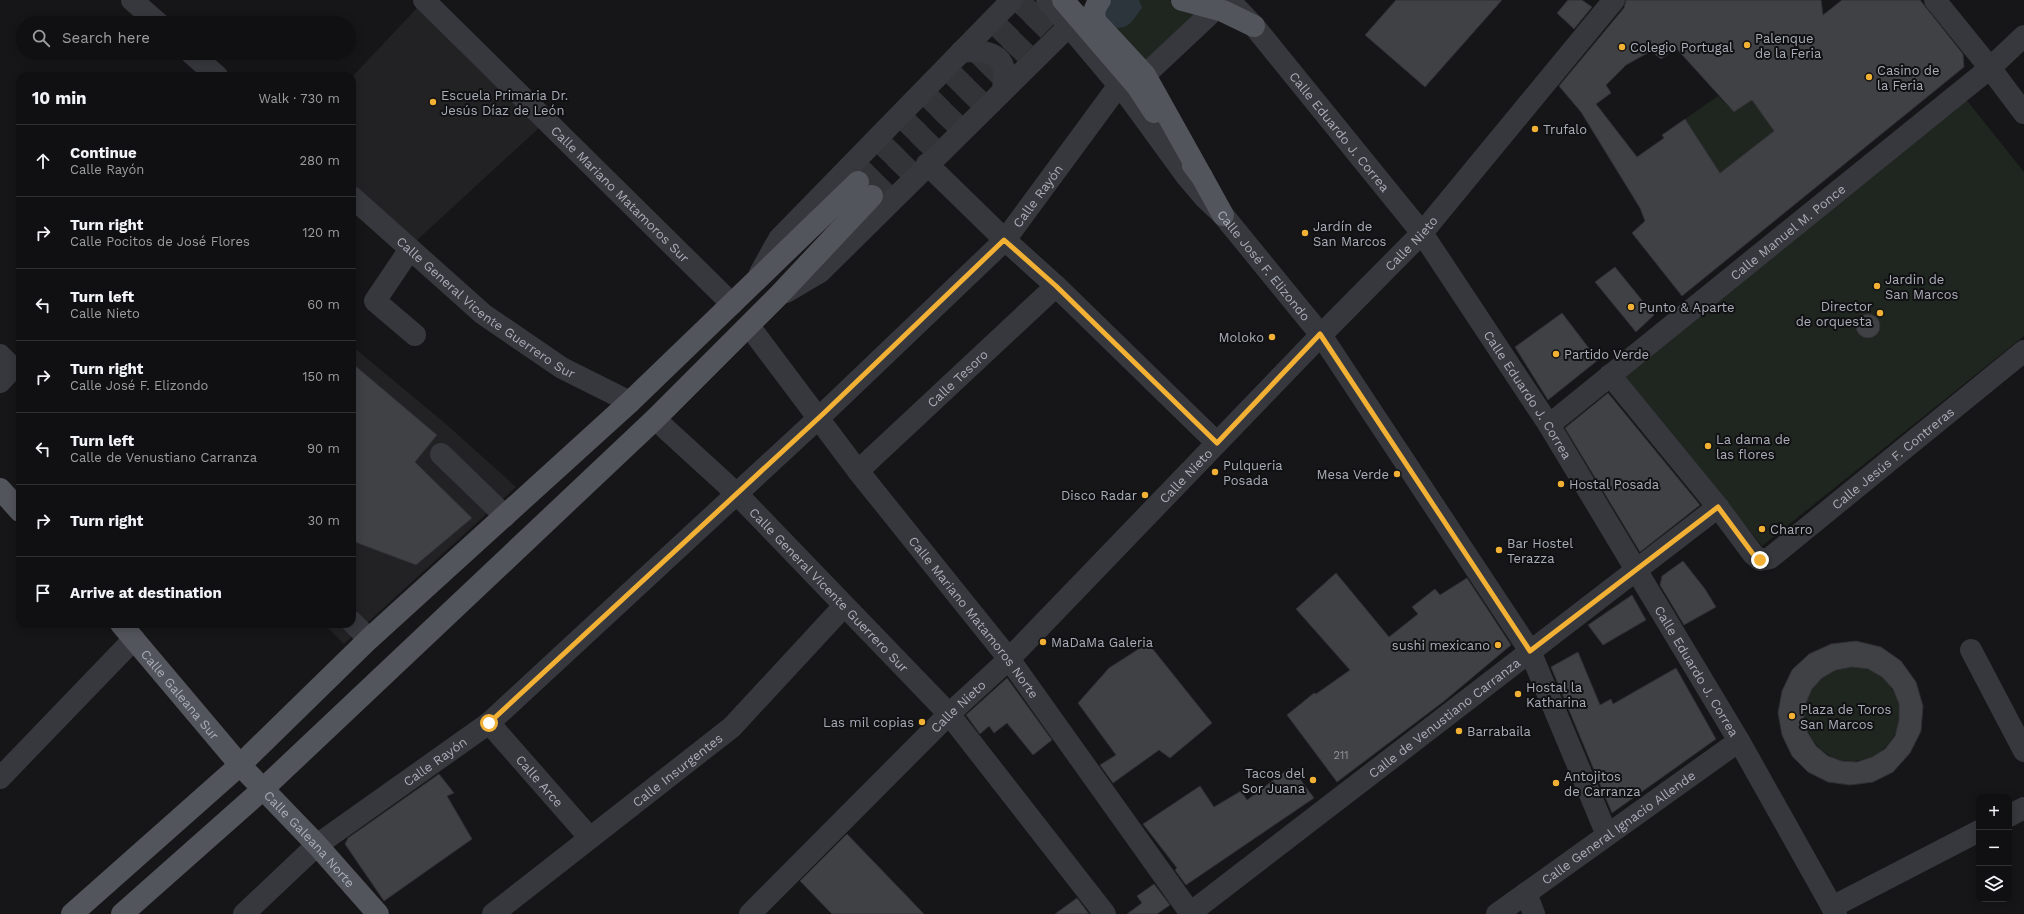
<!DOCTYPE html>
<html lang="en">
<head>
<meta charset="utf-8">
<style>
  :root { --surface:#101012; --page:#1e1e20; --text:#f1f3f6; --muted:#9c9d9f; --line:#303032 }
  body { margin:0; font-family:"Work Sans",sans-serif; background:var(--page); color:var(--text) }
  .controls { position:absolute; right:12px; bottom:12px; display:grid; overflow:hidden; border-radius:8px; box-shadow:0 2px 10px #0003 }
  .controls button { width:36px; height:36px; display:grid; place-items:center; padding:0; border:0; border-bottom:1px solid var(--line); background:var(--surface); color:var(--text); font:20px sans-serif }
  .stop { position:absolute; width:12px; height:12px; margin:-9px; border:3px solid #f2b134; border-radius:50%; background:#fff }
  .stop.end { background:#f2b134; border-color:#fff; box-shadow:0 1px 4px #0008 }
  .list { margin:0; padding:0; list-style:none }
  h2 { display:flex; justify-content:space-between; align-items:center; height:52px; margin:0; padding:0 16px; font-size:17px }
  h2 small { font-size:13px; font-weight:400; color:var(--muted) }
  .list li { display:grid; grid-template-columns:26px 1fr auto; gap:12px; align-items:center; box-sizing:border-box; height:72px; padding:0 16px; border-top:1px solid var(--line) }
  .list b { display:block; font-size:15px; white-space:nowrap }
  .list p { margin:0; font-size:13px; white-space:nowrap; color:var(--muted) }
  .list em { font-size:13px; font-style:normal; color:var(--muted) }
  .icon { flex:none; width:22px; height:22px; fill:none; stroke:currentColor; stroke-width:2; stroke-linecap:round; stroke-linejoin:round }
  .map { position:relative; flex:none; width:2024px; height:914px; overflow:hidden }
  .search { position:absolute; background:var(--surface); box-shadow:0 2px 10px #0003; left:16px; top:16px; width:340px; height:44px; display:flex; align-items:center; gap:10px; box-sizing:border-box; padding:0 14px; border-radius:22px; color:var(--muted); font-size:15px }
  .panel { position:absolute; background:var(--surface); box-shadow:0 2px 10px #0003; left:16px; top:72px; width:340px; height:556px; border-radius:12px }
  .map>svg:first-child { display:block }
</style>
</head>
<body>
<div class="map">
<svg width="2024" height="914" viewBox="0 0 2024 914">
  <rect width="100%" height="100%" fill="#161618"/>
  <path fill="#222225" d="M417 8 540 127 414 243 352 189V77Z
    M352 346 446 424 516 487 344 644 324 624H352Z"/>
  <path fill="#1e261f" d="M1106 0H1168L1218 15 1151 75 1112 33Z
    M1776 84 1781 140 1720 173 1685 119 1718 96 1734 112Z
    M1965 98 2024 172V336L1762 546 1622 373Z
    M1805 714a47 47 0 1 1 94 0a47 47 0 1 1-94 0Z"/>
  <path fill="#2c353c" d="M1112 0H1139L1142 8C1131 22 1128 32 1109 26 1103 16 1103 9 1112 0Z"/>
  <path fill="#404145" stroke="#303034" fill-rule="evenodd" d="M1396 0H1502L1425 87 1365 35Z
    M1568 0H1582L1592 7 1574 29 1557 13Z
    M1626 0H1821L1823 15 1842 0H1920L1963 54 1964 67 1682 296 1632 233 1645 221 1640 208 1581 112 1559 86 1624 8ZM1676 48 1734 112 1752 100 1774 131 1720 173 1685 119 1662 135 1664 138 1637 157 1596 104 1611 93 1606 85 1626 65 1651 51 1661 59Z
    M1615 267 1654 315 1636 332 1595 282Z
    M1562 313 1598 360 1548 400 1515 347Z
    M1856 326a12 12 0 1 1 24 0a12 12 0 1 1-24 0Z
    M352 363 437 435 415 462 472 518 416 565 352 541Z
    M1608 393 1700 505 1640 552 1565 428Z
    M1683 561 1705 589 1716 607 1684 625 1660 585 1662 576Z
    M1336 573 1389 637 1418 614 1412 607 1435 589 1440 595 1467 578 1511 645 1443 702 1337 782 1287 715 1314 693 1316 694 1350 670 1296 609Z
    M1632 595 1646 620 1603 645 1588 625Z
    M1856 641 1881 647 1901 661 1916 682 1923 706 1921 731 1910 753 1893 772 1873 782 1850 785 1828 782 1808 772 1792 756 1782 735 1778 713 1782 691 1792 670 1809 654 1831 644ZM1852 667 1868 669 1882 677 1893 689 1899 704V720L1895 736 1885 749 1872 757 1857 762 1842 761 1828 756 1816 746 1808 733 1804 718 1806 703 1812 689 1822 678 1836 670Z
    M1148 643 1212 723 1170 758 1159 750 1113 783 1100 765 1116 755 1078 703 1109 668Z
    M1578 652 1600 705 1611 699 1613 704 1676 668 1716 739 1612 813 1551 667Z
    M1007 678 1052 740 1033 755 1007 723 994 733 989 726 980 734 966 715Z
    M1291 767 1314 798 1186 885 1175 870 1177 868 1143 824 1200 786 1214 807 1241 791 1247 800Z
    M439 774 454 793 447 796 472 839 384 901 345 844 348 838Z
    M847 834 924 914H832L800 881Z
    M1154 884 1170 905 1157 914H1127L1142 903 1137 896Z
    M1077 898 1089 914H1055Z"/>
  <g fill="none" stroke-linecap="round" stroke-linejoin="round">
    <path stroke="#333438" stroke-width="22" stroke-dasharray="22 11" stroke-linecap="butt" d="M858 182 1035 0
      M872 196 1062 0"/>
    <g stroke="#37383d" stroke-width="22">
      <path d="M132 0 158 23"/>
      <path id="s1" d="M424 0 732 304"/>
      <path id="s2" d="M1047 0 1131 100 1187 177 1204 197 1223 215 1321 335 1530 651 1607 835"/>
      <path id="s3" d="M1229 0 1254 26 1422 233 1549 425 1739 741 1836 914"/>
      <path d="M1935 0 1990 68 2024 113"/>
      <path d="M961 52C992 48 1012 57 1002 92"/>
      <path d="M191 53 217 76"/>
      <path d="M1145 75 1209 15"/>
      <path d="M927 164 1005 240 1056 286 1217 443"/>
      <path id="s4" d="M352 197 483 314 562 368 630 402"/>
      <path d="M410 249 375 301 415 335"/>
      <path d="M760 273 779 239 1012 0"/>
      <path d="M786 292 820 272 1079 16"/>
      <path id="s5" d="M749 326 858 471 1009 659 1191 914"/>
      <path d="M0 355 13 368 0 382"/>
      <path id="s6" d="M1610 375 1718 507 1753 554 1760 560 1770 558 2024 351"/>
      <path id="s7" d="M655 419 737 494 949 714 1105 914"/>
      <path id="s8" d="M1549 425 1990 68 2024 36"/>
      <path d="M441 454 505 516"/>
      <path id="s9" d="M858 471 1056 286"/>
      <path d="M352 622 369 639"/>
      <path d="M1971 650 2024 751"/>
      <path id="s10" d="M489 723 590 838"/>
      <path d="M0 778 134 639"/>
      <path d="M2009 816 2024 808"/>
      <path d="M1526 893 1534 914"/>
      <path d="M1832 907 1979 831"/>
      <path id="s11" d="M244 914 317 845 489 723 824 413 1005 240 1119 85"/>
      <path id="s12" d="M493 914 732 727 844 606"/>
      <path id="s13" d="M750 914 949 714 1009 659 1321 335 1422 233 1614 0"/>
      <path id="s14" d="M1189 914 1718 507"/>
      <path id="s15" d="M1497 914 1739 741"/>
    </g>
    <g stroke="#53555c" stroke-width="22">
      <path d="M1100 0C1094 8 1093 13 1096 22L1145 75 1202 177"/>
      <path d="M1182 0 1223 11 1254 26"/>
      <path d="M1193 165 1202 177 1223 215"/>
      <path d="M0 489 20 511"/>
      <path id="s16" d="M121 624 240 765 317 845 378 914"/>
      <path d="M72 914 240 765 369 639 630 402 858 182"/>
      <path d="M122 914 263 789 655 419 779 295 872 196"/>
    </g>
    <path stroke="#53555c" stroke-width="22" d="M1063 0 1137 86 1154 112"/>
  </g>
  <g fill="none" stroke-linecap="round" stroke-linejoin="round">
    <path stroke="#f2b134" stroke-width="5" d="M489 723 824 413 1004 240 1056 286 1217 443 1320 334 1530 651 1718 507 1753 554 1760 560"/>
  </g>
  <g fill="#f2b134" stroke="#111113" stroke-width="1.5">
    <circle cx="1747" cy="45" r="4"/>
    <circle cx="1622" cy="47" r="4"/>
    <circle cx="1869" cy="77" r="4"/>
    <circle cx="433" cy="102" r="4"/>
    <circle cx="1535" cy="129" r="4"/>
    <circle cx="1305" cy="233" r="4"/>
    <circle cx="1877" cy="286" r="4"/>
    <circle cx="1631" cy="307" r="4"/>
    <circle cx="1880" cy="313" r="4"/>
    <circle cx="1272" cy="337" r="4"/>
    <circle cx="1556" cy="354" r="4"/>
    <circle cx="1708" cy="446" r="4"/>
    <circle cx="1215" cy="472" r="4"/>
    <circle cx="1397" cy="474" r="4"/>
    <circle cx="1561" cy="484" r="4"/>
    <circle cx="1145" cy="495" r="4"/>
    <circle cx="1762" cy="529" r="4"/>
    <circle cx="1499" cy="550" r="4"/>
    <circle cx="1043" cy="642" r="4"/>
    <circle cx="1498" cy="645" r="4"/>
    <circle cx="1518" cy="694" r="4"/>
    <circle cx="1792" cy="716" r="4"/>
    <circle cx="922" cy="722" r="4"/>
    <circle cx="1459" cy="731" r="4"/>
    <circle cx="1313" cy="780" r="4"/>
    <circle cx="1556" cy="783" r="4"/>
  </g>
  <g text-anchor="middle" stroke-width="4" stroke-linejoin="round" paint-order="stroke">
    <g font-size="11" fill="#8e929b">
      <text x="1341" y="759">211</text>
    </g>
    <g font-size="13" fill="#a8adb8" stroke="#111113" text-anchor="start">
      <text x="1755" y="43">Palenque<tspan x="1755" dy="15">de la Feria</tspan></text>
      <text x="1630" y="52">Colegio Portugal</text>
      <text x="1877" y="75">Casino de<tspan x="1877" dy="15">la Feria</tspan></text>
      <text x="441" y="100">Escuela Primaria Dr.<tspan x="441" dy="15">Jesús Díaz de León</tspan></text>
      <text x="1543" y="134">Trufalo</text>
      <text x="1313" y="231">Jardín de<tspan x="1313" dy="15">San Marcos</tspan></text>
      <text x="1885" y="284">Jardin de<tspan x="1885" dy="15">San Marcos</tspan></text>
      <text x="1872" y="311" text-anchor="end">Director<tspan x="1872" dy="15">de orquesta</tspan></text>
      <text x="1639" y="312">Punto &amp; Aparte</text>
      <text x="1264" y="342" text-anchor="end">Moloko</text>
      <text x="1564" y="359">Partido Verde</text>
      <text x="1716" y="444">La dama de<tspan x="1716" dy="15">las flores</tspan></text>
      <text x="1223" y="470">Pulqueria<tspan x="1223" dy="15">Posada</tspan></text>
      <text x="1389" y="479" text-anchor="end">Mesa Verde</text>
      <text x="1569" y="489">Hostal Posada</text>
      <text x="1137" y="500" text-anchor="end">Disco Radar</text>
      <text x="1770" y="534">Charro</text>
      <text x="1507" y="548">Bar Hostel<tspan x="1507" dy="15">Terazza</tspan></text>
      <text x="1051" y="647">MaDaMa Galeria</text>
      <text x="1490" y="650" text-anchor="end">sushi mexicano</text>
      <text x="1526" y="692">Hostal la<tspan x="1526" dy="15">Katharina</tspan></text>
      <text x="1800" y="714">Plaza de Toros<tspan x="1800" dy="15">San Marcos</tspan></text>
      <text x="914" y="727" text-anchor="end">Las mil copias</text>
      <text x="1467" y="736">Barrabaila</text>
      <text x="1305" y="778" text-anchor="end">Tacos del<tspan x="1305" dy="15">Sor Juana</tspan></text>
      <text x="1564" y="781">Antojitos<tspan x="1564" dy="15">de Carranza</tspan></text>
    </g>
    <g font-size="13" fill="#a8adb8" stroke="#111113">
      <text dy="5" stroke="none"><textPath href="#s3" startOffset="172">Calle Eduardo J. Correa</textPath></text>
      <text dy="5" stroke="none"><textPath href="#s1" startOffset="276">Calle Mariano Matamoros Sur</textPath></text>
      <text dy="5" stroke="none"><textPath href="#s11" startOffset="1073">Calle Rayón</textPath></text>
      <text dy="5" stroke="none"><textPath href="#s8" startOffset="307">Calle Manuel M. Ponce</textPath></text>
      <text dy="5" stroke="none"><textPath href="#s13" startOffset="942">Calle Nieto</textPath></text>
      <text dy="5" stroke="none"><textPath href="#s2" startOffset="343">Calle José F. Elizondo</textPath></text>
      <text dy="5" stroke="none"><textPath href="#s4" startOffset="174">Calle General Vicente Guerrero Sur</textPath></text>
      <text dy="5" stroke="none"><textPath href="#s9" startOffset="136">Calle Tesoro</textPath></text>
      <text dy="5" stroke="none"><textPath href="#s3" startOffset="496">Calle Eduardo J. Correa</textPath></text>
      <text dy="5" stroke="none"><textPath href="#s6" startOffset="407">Calle Jesús F. Contreras</textPath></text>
      <text dy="5" stroke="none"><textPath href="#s13" startOffset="618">Calle Nieto</textPath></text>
      <text dy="5" stroke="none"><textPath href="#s7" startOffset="244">Calle General Vicente Guerrero Sur</textPath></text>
      <text dy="5" stroke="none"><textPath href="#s5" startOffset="368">Calle Mariano Matamoros Norte</textPath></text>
      <text dy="5" stroke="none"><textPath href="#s3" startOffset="820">Calle Eduardo J. Correa</textPath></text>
      <text dy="5" stroke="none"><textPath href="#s16" startOffset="92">Calle Galeana Sur</textPath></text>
      <text dy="5" stroke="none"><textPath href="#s13" startOffset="294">Calle Nieto</textPath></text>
      <text dy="5" stroke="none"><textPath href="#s14" startOffset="322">Calle de Venustiano Carranza</textPath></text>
      <text dy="5" stroke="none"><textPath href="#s11" startOffset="245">Calle Rayón</textPath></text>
      <text dy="5" stroke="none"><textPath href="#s12" startOffset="234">Calle Insurgentes</textPath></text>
      <text dy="5" stroke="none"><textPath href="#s10" startOffset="77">Calle Arce</textPath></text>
      <text dy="5" stroke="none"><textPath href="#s15" startOffset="149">Calle General Ignacio Allende</textPath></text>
      <text dy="5" stroke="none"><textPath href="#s16" startOffset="286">Calle Galeana Norte</textPath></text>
    </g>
  </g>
</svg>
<div class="controls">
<button>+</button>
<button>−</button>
<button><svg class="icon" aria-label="layers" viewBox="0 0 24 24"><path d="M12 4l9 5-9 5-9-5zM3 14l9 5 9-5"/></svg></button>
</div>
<div class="stop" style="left:489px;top:723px"></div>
<div class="stop end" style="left:1760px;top:560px"></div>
<div class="search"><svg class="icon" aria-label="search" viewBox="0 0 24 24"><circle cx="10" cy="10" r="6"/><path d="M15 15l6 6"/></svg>Search here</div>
<section class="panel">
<h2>10 min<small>Walk · 730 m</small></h2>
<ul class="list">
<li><svg class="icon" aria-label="ahead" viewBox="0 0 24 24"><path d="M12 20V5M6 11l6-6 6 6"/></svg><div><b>Continue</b><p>Calle Rayón</p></div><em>280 m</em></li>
<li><svg class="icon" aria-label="right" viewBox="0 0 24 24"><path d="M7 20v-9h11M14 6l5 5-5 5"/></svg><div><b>Turn right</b><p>Calle Pocitos de José Flores</p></div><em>120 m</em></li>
<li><svg class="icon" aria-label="left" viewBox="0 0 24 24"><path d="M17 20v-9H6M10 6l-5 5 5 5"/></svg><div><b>Turn left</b><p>Calle Nieto</p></div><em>60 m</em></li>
<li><svg class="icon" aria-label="right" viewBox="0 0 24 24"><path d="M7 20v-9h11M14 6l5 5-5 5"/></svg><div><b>Turn right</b><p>Calle José F. Elizondo</p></div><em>150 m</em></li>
<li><svg class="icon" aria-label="left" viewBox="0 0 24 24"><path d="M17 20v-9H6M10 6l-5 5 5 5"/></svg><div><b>Turn left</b><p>Calle de Venustiano Carranza</p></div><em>90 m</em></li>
<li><svg class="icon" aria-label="right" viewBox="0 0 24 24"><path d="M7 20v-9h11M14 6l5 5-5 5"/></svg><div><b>Turn right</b></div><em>30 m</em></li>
<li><svg class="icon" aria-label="arrive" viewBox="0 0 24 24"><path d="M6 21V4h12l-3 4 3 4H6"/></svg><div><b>Arrive at destination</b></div></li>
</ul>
</section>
</div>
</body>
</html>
